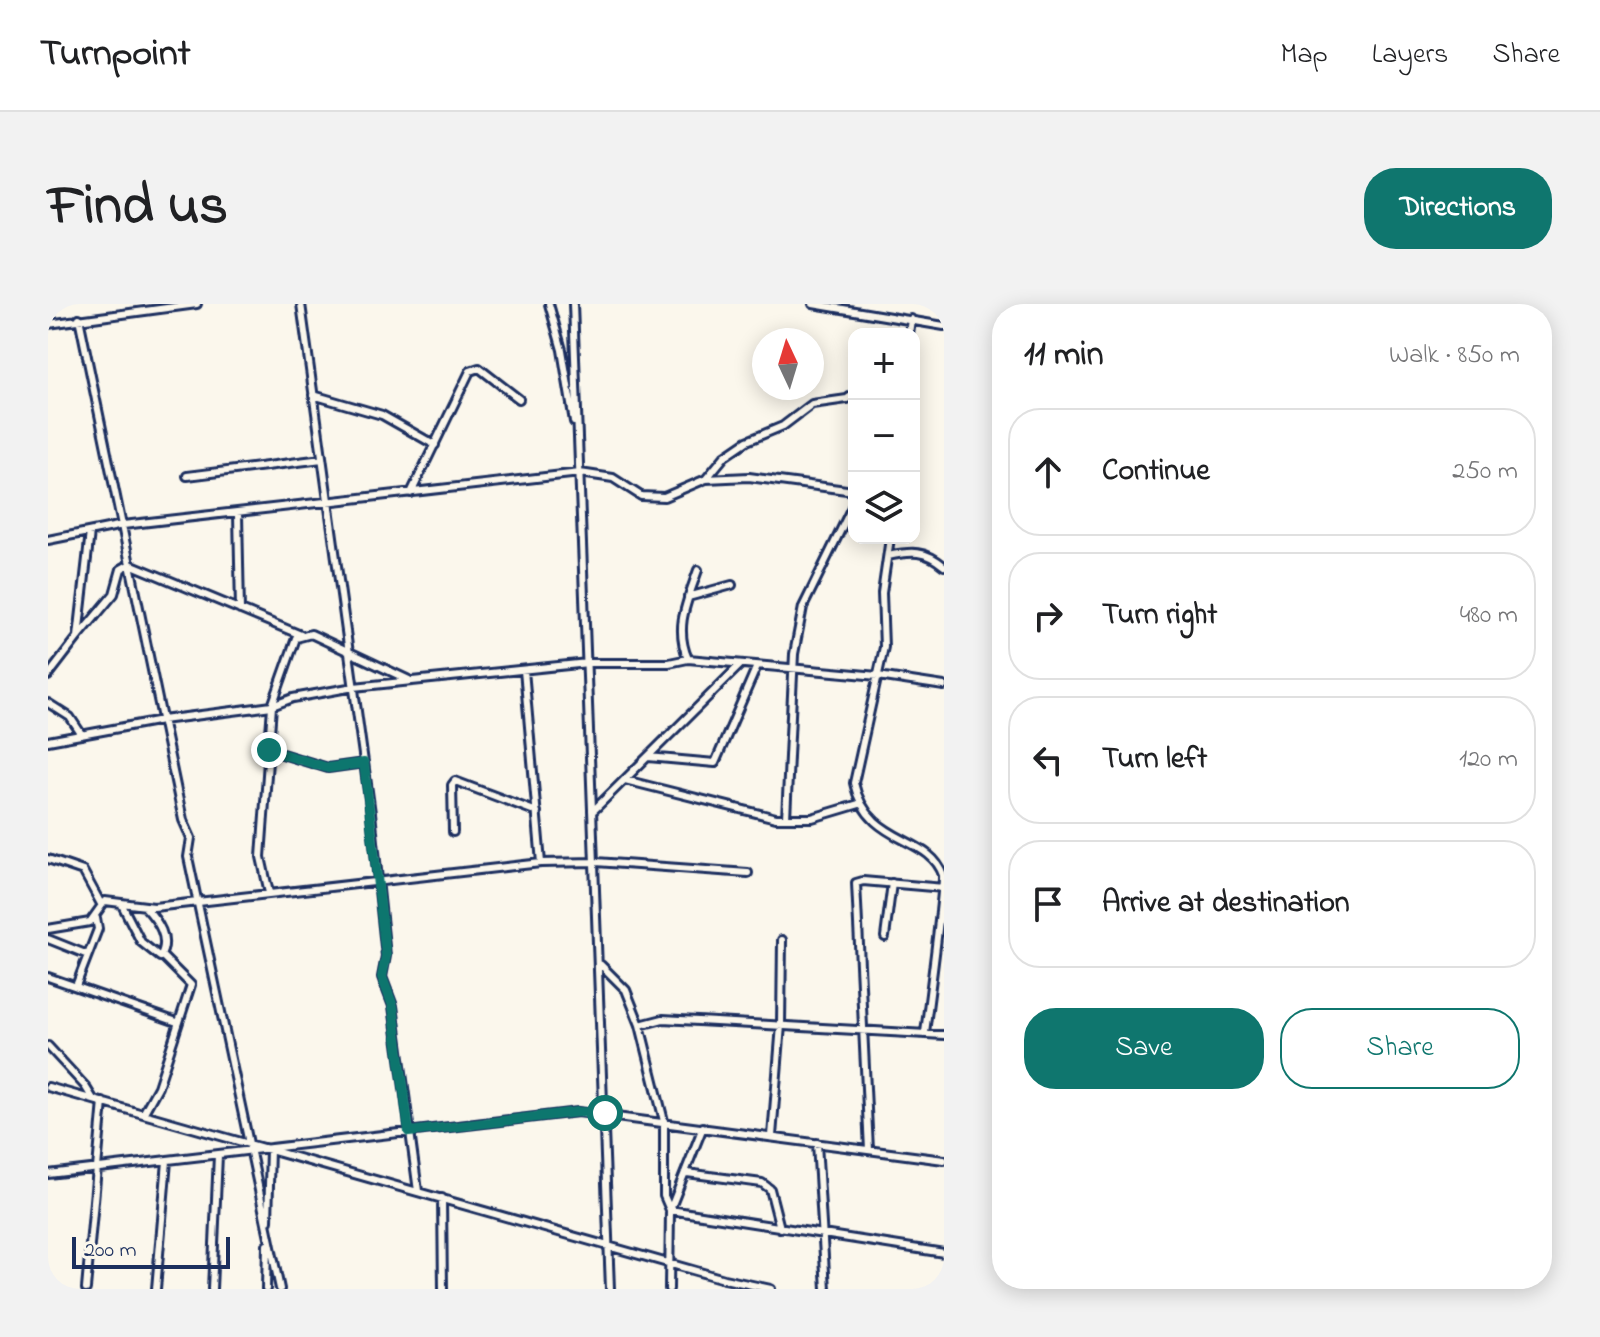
<!DOCTYPE html>
<html lang="en">
<head>
<meta charset="utf-8">
<style>
  :root { --surface:#fff; --page:#f2f2f2; --text:#202124; --muted:#757577; --line:#e0e0e0; --accent:#0f766e }
  body { margin:0; font-family:"Indie Flower",sans-serif; background:var(--page); color:var(--text) }
  .controls { position:absolute; right:24px; top:24px; display:grid; overflow:hidden; border-radius:16px; box-shadow:0 4px 20px #0003 }
  .controls button { width:72px; height:72px; display:grid; place-items:center; padding:0; border:0; border-bottom:2px solid var(--line); background:var(--surface); color:var(--text); font:40px sans-serif }
  .compass { position:absolute; left:704px; top:24px; width:72px; height:72px; border-radius:50%; background:var(--surface); box-shadow:0 4px 20px #0003; rotate:356deg }
  .scale { position:absolute; left:24px; bottom:20px; width:158px; box-sizing:border-box; padding-left:8px; border:4px solid #1b2f5e; border-top:0; font-size:22px; line-height:28px; white-space:nowrap; color:#1b2f5e; -webkit-text-stroke:6px #fbf7ec; paint-order:stroke }
  .stop { position:absolute; width:24px; height:24px; margin:-18px; border:6px solid #0f766e; border-radius:50%; background:#fff }
  .stop.end { background:#0f766e; border-color:#fff; box-shadow:0 2px 8px #0008 }
  .list { margin:0; padding:0; list-style:none }
  h2 { display:flex; justify-content:space-between; align-items:center; height:104px; margin:0; padding:0 32px; font-size:34px }
  h2 small { font-size:26px; font-weight:400; color:var(--muted) }
  .list li { display:grid; grid-template-columns:52px 1fr auto; gap:24px; align-items:center; box-sizing:border-box; height:128px; margin:0 16px 16px; padding:0 16px; border:2px solid var(--line); border-radius:32px }
  .list b { display:block; font-size:30px; white-space:nowrap }
  .list em { font-size:26px; font-style:normal; color:var(--muted) }
  .actions { display:flex; gap:16px; padding:24px 32px }
  .actions a { flex:1; padding:18px 0; border:2px solid var(--accent); border-radius:32px; text-align:center; font-size:28px; color:var(--accent) }
  .actions .main { background:var(--accent); color:#fff }
  .icon { flex:none; width:44px; height:44px; fill:none; stroke:currentColor; stroke-width:2; stroke-linecap:round; stroke-linejoin:round }
  .map { position:relative; flex:none; width:896px; height:985px; overflow:hidden; border-radius:32px }
  header { display:flex; align-items:center; gap:48px; box-sizing:border-box; height:112px; padding:0 40px; background:var(--surface); border-bottom:2px solid var(--line) }
  header strong { font-size:38px }
  nav { display:flex; gap:44px; margin-inline-start:auto; font-size:28px }
  .intro { display:flex; align-items:center; justify-content:space-between; box-sizing:border-box; height:192px; padding:0 48px }
  h1 { margin:0; font-size:56px }
  .button { padding:20px 36px; border-radius:32px; background:var(--accent); color:#fff; font-size:28px; font-weight:700 }
  main { display:flex; gap:48px; padding:0 48px }
  aside { flex:1; background:var(--surface); border-radius:32px; box-shadow:0 4px 20px #0003 }
  .map>svg:first-child { display:block }
</style>
</head>
<body>
<header>
<strong>Turnpoint</strong>
<nav><a>Map</a><a>Layers</a><a>Share</a></nav>
</header>
<div class="intro"><h1>Find us</h1><a class="button">Directions</a></div>
<main>
<div class="map">
<svg width="896" height="985" viewBox="0 0 896 985">
  <rect width="100%" height="100%" fill="#fbf7ec"/>
  <filter id="ink" filterUnits="userSpaceOnUse"><feTurbulence type="fractalNoise" baseFrequency=".0125" numOctaves="2"/><feDisplacementMap in="SourceGraphic" scale="16" xChannelSelector="R" yChannelSelector="G"/><feConvolveMatrix kernelMatrix="1 2 1 2 8 2 1 2 1" color-interpolation-filters="sRGB"/></filter>
  <g filter="url(#ink)">
    <g fill="none" stroke-linecap="round" stroke-linejoin="round">
      <g stroke="#1b2f5e" stroke-width="12">
        <path id="minor" d="M253 0 323 509 338 652 334 673 345 702 370 887
          M501 0 514 46 526 118
          M525 0 562 985
          M765 0 896 22
          M31 14 135 516 143 534 140 553 232 985
          M0 20 149 0
          M861 30 863 15
          M265 91 334 111 387 141
          M139 172 274 155
          M658 175 677 152 699 137 735 122 764 100 799 95 806 90
          M363 189 422 67 431 64 471 95
          M190 210 192 306
          M842 234 834 289 836 343 806 479C820 542 881 530 895 571 896 586 880 704 877 729
          M0 236 75 221 532 169 565 174 593 192 616 193 658 175 701 173 806 187
          M840 252C864 247 877 246 896 262
          M640 293 684 281
          M30 333 66 290 73 265 82 260 253 331
          M640 355C626 323 639 298 650 266
          M476 366 493 559
          M0 372 30 333 42 228
          M0 399 22 413 34 431
          M0 437 114 416 224 402 245 394 306 383 540 359H621L640 355 830 372 896 382
          M221 446 280 464 316 459
          M600 453 667 459 709 362
          M577 476 728 514H764L811 500
          M546 506 692 361
          M738 514 746 350 755 303 806 199
          M405 528 404 481 407 477 489 508
          M0 555 35 567 53 600
          M221 589 213 553 224 402 248 334 263 330 361 376
          M74 601 93 638 112 653C123 635 110 617 97 603
          M0 625 42 618 57 597 106 603 493 559 548 558 700 569
          M837 633 844 579
          M0 635 40 651
          M553 661 578 686 592 721 616 817V892L622 906 896 949
          M0 673 129 718
          M28 682 50 625 48 614
          M592 721 615 715 896 731
          M0 742 37 782 45 795
          M0 783 676 975 723 985
          M95 810 110 783 143 681 114 652
          M724 832 733 721 734 636
          M769 839 778 985
          M821 846 808 579 815 577 896 584
          M639 869 714 879 722 885 732 924
          M0 870 530 808 896 856
          M394 894 395 985
          M220 917 222 845
          M38 985 55 798
          M108 985 119 857
          M164 985 170 851
          M218 985 219 941
          M621 985 622 906 655 823"/>
      </g>
      <use href="#minor" stroke="#fbf7ec" stroke-width="6"/>
    </g>
  </g>
  <g fill="none" stroke-linecap="round" stroke-linejoin="round" filter="url(#ink)">
    <path stroke="#0f766e" stroke-width="10" d="M221 446 280 464 316 459 338 652 334 673 345 702 361 828 530 808 557 809"/>
  </g>
</svg>
<div class="controls">
<button>+</button>
<button>−</button>
<button><svg class="icon" aria-label="layers" viewBox="0 0 24 24"><path d="M12 4l9 5-9 5-9-5zM3 14l9 5 9-5"/></svg></button>
</div>
<svg class="compass" viewBox="-18 -18 36 36"><path d="M0-13l5 13h-10z" fill="#e53935"/><path d="M0 13l5-13h-10z" fill="#757577"/></svg>
<div class="scale">200 m</div>
<div class="stop" style="left:557px;top:809px"></div>
<div class="stop end" style="left:221px;top:446px"></div>
</div>
<aside>
<h2>11 min<small>Walk · 850 m</small></h2>
<ul class="list">
<li><svg class="icon" aria-label="ahead" viewBox="0 0 24 24"><path d="M12 20V5M6 11l6-6 6 6"/></svg><div><b>Continue</b></div><em>250 m</em></li>
<li><svg class="icon" aria-label="right" viewBox="0 0 24 24"><path d="M7 20v-9h11M14 6l5 5-5 5"/></svg><div><b>Turn right</b></div><em>480 m</em></li>
<li><svg class="icon" aria-label="left" viewBox="0 0 24 24"><path d="M17 20v-9H6M10 6l-5 5 5 5"/></svg><div><b>Turn left</b></div><em>120 m</em></li>
<li><svg class="icon" aria-label="arrive" viewBox="0 0 24 24"><path d="M6 21V4h12l-3 4 3 4H6"/></svg><div><b>Arrive at destination</b></div></li>
</ul>
<div class="actions"><a class="main">Save</a><a>Share</a></div>
</aside>
</main>
</body>
</html>
